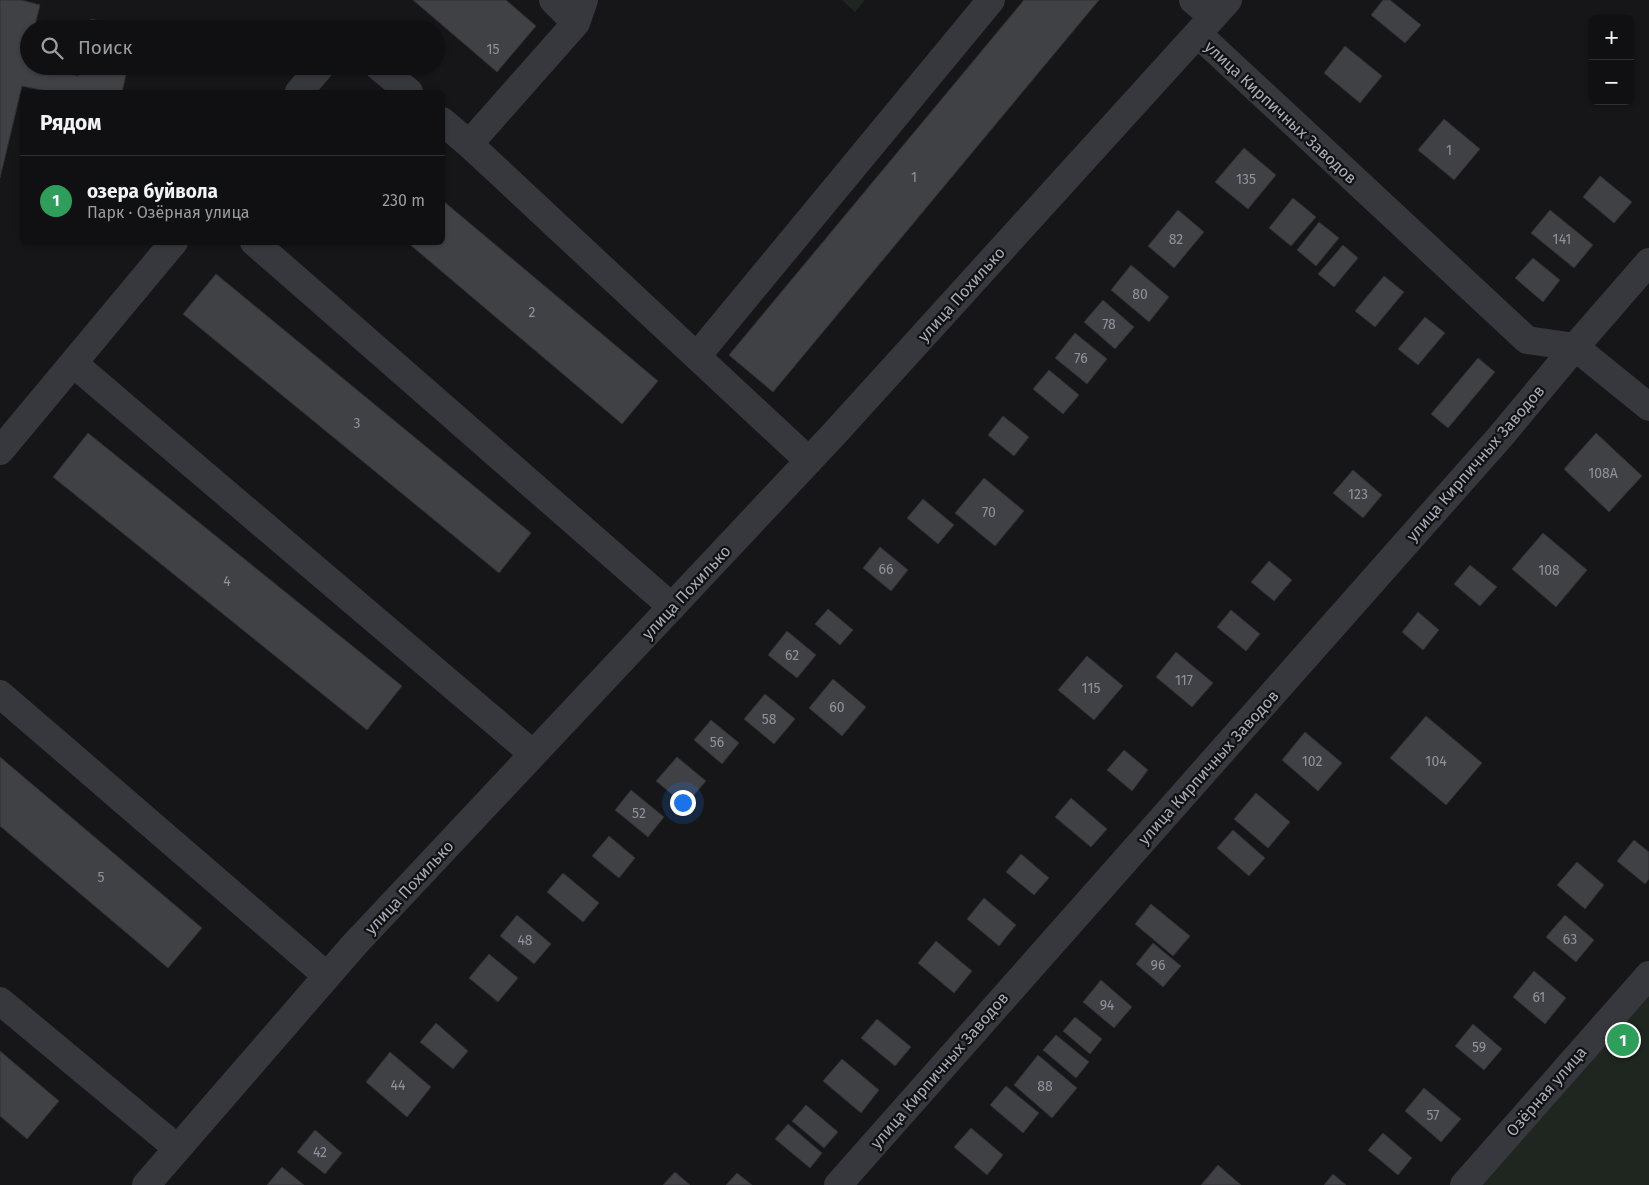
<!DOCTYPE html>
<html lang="ru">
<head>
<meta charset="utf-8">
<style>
  :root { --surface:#101012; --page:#19191b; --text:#f1f3f6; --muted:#9c9d9f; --line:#303032; --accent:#f2b134 }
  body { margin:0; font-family:"Fira Sans",sans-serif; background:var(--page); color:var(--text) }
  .controls { position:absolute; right:15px; top:15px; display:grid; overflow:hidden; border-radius:8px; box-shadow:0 1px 4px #0004 }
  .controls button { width:45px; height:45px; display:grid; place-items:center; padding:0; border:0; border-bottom:1px solid var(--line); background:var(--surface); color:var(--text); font:25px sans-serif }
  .you { position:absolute; left:682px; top:802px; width:18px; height:18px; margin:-12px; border:4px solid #fff; border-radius:50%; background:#1a73e8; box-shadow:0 0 0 8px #1a73e833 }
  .badge { display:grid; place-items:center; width:32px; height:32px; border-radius:50%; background:var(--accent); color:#fff; font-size:16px; font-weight:700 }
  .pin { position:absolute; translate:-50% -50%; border:2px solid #fff; box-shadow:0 1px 5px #0006 }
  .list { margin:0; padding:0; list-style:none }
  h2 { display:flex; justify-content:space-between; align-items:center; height:65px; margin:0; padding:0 20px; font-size:21px }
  h2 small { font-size:16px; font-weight:400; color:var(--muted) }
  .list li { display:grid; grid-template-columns:32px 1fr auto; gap:15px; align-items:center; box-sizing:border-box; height:90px; padding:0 20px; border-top:1px solid var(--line) }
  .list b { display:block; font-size:19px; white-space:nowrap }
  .list p { margin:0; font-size:16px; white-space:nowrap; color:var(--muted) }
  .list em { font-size:16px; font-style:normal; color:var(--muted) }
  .icon { flex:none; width:28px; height:28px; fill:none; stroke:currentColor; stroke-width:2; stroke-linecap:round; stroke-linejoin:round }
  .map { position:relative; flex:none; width:1649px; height:1185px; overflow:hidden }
  .search { position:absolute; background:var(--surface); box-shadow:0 1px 4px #0004; left:20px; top:20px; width:425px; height:55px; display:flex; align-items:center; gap:12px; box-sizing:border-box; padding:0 18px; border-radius:28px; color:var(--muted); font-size:19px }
  .panel { position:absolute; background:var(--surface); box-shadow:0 1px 4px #0004; left:20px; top:90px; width:425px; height:155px; border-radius:8px }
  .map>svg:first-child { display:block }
</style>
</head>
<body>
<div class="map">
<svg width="1649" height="1185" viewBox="0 0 1649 1185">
  <rect width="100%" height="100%" fill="#161618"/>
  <path fill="#1e261f" d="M842 0H865L855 12Z
    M1649 985V1185H1462Z"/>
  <path fill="#404145" stroke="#303034" d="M0 0H21L40 5 34 29H29V53L26 64H29V66H38L78 76 80 66H128L122 92H51L22 86 0 178Z
    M413 0H506L536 26 497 72Z
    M1024 0H1099L773 392 729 355Z
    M1383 0H1390L1421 25 1405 43 1371 15Z
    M91 19 131 29H89Z
    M1345 46 1382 76 1360 103 1324 73Z
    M1444 119 1480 149 1454 180 1418 150Z
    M1244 148 1276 175 1248 209 1215 182Z
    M1600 176 1632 202 1614 223 1583 197Z
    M1293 198 1316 217 1291 246 1269 228Z
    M442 200 658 381 622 424 407 242H442Z
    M1178 210 1204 232 1174 268 1148 246Z
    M1550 210 1593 245 1574 268 1531 233Z
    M1319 222 1339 238 1316 266 1297 250Z
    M1343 245 1358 258 1334 287 1318 274Z
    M1533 258 1560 280 1543 302 1515 278Z
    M1131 265 1169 297 1149 322 1111 290Z
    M216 274 531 533 499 573 183 314Z
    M1384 276 1404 292 1375 327 1355 311Z
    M1103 300 1134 327 1115 349 1084 322Z
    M1425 317 1445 333 1418 365 1398 349Z
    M1075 333 1107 359 1087 384 1055 358Z
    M1478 358 1495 372 1448 428 1431 414Z
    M1049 370 1079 395 1063 414 1033 389Z
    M1003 416 1029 437 1014 456 988 435Z
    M88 433 402 686 367 730 53 477Z
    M1596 433 1642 476 1609 512 1564 469Z
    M1353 470 1382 495 1363 518 1333 493Z
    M984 478 1024 511 995 546 955 513Z
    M923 499 954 525 938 544 907 518Z
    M1543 533 1587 570 1556 607 1512 569Z
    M880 547 908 570 891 591 863 568Z
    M1269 561 1292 580 1274 601 1251 582Z
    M1470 565 1497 587 1480 606 1454 584Z
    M828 609 853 630 840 645 815 624Z
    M1231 610 1260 634 1246 651 1217 627Z
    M1418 612 1439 630 1423 650 1402 632Z
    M787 631 816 655 797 678 768 655Z
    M1176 652 1213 683 1192 707 1156 677Z
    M1087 656 1123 686 1094 720 1058 690Z
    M833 679 866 707 842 736 809 708Z
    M765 694 795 719 774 744 744 719Z
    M1426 716 1482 763 1446 805 1390 758Z
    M711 720 739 743 722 764 694 740Z
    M1305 732 1342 763 1318 791 1282 760Z
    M1124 750 1148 770 1132 791 1107 770Z
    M0 757 202 928 168 968 0 826Z
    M677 757 706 781 685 805 656 781Z
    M631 790 664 817 648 837 615 810Z
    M1256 793 1290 822 1268 848 1234 819Z
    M1071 798 1107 829 1091 847 1055 817Z
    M1233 830 1265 858 1249 876 1217 848Z
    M609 836 635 858 619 878 592 856Z
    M1634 840 1649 852V879L1645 884 1617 861Z
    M1021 854 1049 878 1034 895 1006 872Z
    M1577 862 1604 885 1585 909 1557 885Z
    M563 873 599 903 583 922 547 892Z
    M984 898 1016 925 999 946 967 919Z
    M1151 904 1190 936 1173 956 1135 924Z
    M517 915 551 944 534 964 500 936Z
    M1565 915 1594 940 1576 962 1546 937Z
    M936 941 972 971 954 993 918 963Z
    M1153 943 1181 966 1163 987 1136 964Z
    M489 954 518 978 498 1002 469 978Z
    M1534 971 1566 998 1545 1024 1513 997Z
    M1101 980 1132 1007 1114 1028 1083 1002Z
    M1075 1017 1102 1039 1090 1054 1063 1031Z
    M877 1019 911 1047 895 1066 861 1038Z
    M436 1023 468 1051 453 1069 420 1042Z
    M1473 1024 1502 1049 1484 1070 1455 1046Z
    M1056 1035 1089 1062 1076 1078 1043 1050Z
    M0 1051 59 1101 27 1139 0 1116Z
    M390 1052 431 1087 407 1117 366 1082Z
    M1038 1055 1077 1088 1052 1118 1014 1085Z
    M842 1059 879 1090 861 1113 823 1081Z
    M1006 1086 1039 1113 1023 1133 990 1105Z
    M1424 1088 1461 1119 1441 1142 1405 1111Z
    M806 1105 838 1132 824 1148 792 1121Z
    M788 1124 822 1153 810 1168 775 1139Z
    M971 1128 1003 1155 987 1175 954 1147Z
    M315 1130 342 1153 325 1174 297 1152Z
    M1383 1133 1412 1158 1398 1175 1368 1150Z
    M1218 1165 1241 1185H1201Z
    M282 1167 304 1185H267Z
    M675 1172 690 1185H663Z
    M737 1173 752 1185H726Z
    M1333 1174 1346 1185H1324Z"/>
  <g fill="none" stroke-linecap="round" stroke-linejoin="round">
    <path stroke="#37383d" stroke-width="28" d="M553 0 576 23 469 144 809 461
      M1193 0 1213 17
      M576 23 584 0
      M1198 34 1527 340 1575 347 1649 407
      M378 66 409 92
      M299 92 321 66
      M442 121 469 144
      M254 242 672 607
      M697 356 991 0
      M73 363 533 754
      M0 451 174 242
      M0 694 327 976
      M0 1001 177 1148
      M146 1185 354 945 834 434 1228 0
      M838 1185 1500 437 1575 347 1649 262
      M1464 1185 1649 975"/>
  </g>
  <g text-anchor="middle" stroke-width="4.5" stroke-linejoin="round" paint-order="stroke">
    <g font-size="14" fill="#8e929b">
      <text x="493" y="54">15</text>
      <text x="1449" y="155">1</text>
      <text x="914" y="182">1</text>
      <text x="1246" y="184">135</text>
      <text x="1176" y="244">82</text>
      <text x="1562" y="244">141</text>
      <text x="1140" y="299">80</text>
      <text x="532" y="317">2</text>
      <text x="1109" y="329">78</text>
      <text x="1081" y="363">76</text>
      <text x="357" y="428">3</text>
      <text x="1603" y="478">108А</text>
      <text x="1358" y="499">123</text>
      <text x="989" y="517">70</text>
      <text x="886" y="574">66</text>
      <text x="1549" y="575">108</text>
      <text x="227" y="586">4</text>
      <text x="792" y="660">62</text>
      <text x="1184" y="685">117</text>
      <text x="1091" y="693">115</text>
      <text x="837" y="712">60</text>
      <text x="769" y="724">58</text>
      <text x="717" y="747">56</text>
      <text x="1312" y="766">102</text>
      <text x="1436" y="766">104</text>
      <text x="639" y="818">52</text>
      <text x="101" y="882">5</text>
      <text x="1570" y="944">63</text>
      <text x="525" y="945">48</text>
      <text x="1158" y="970">96</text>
      <text x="1539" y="1002">61</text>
      <text x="1107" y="1010">94</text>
      <text x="1479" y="1052">59</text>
      <text x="398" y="1090">44</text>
      <text x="1045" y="1091">88</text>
      <text x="1433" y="1120">57</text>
      <text x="320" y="1157">42</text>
    </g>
    <g font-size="16" fill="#a8adb8" stroke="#111113">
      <text transform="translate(1281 112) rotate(43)" y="6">улица Кирпичных Заводов</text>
      <text transform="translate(961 294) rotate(-48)" y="6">улица Похилько</text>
      <text transform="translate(1475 463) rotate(-49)" y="6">улица Кирпичных Заводов</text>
      <text transform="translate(686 592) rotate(-47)" y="6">улица Похилько</text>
      <text transform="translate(1208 767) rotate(-48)" y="6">улица Кирпичных Заводов</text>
      <text transform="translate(409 887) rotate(-47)" y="6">улица Похилько</text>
      <text transform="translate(939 1070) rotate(-49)" y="6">улица Кирпичных Заводов</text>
      <text transform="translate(1546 1091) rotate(-49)" y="6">Озёрная улица</text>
    </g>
  </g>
</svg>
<div class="controls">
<button>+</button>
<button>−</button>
</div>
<div class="you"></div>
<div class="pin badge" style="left:1623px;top:1040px;background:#2e9e5b">1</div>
<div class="search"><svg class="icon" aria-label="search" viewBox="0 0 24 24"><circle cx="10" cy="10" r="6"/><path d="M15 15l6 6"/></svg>Поиск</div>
<section class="panel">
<h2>Рядом<small></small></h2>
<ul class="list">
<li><span class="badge" style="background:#2e9e5b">1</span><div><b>озера буйвола</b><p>Парк · Озёрная улица</p></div><em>230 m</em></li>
</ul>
</section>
</div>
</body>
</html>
